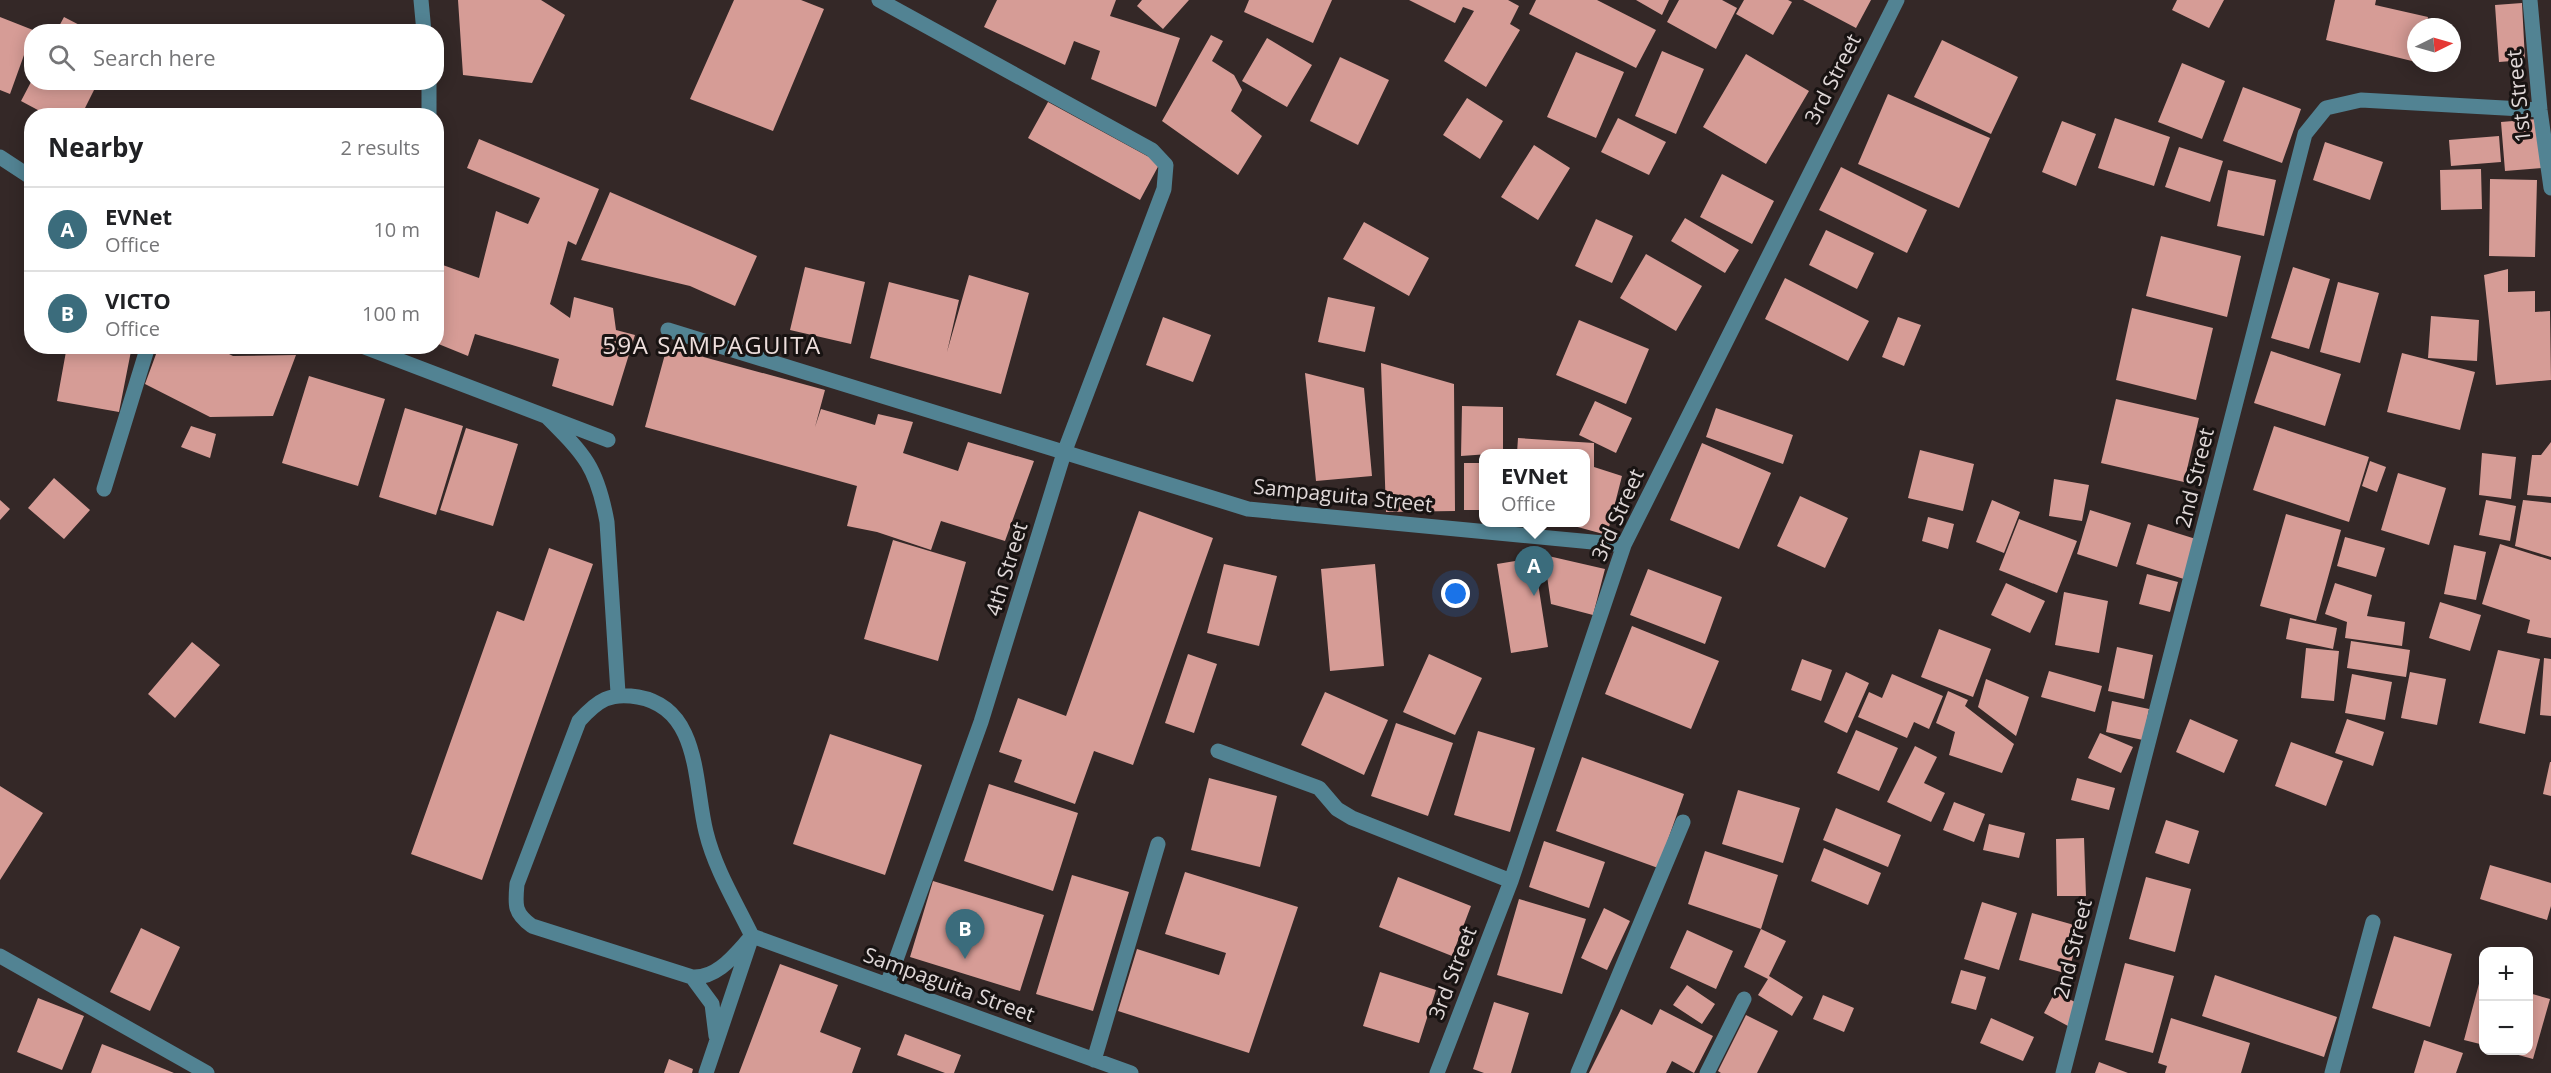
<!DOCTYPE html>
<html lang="en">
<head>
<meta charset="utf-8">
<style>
  :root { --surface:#fff; --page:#f2f2f2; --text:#202124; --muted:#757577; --line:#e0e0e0; --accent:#3b6c7c }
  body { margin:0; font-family:"Open Sans",sans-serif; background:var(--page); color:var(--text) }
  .controls { position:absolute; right:18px; bottom:18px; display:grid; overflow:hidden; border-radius:12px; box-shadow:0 3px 15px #0003 }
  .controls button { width:54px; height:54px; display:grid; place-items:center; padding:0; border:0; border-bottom:2px solid var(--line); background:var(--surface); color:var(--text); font:30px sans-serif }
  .compass { position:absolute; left:2407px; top:18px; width:54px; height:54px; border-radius:50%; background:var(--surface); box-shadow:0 3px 15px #0003; rotate:85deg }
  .you { position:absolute; left:1456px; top:594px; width:21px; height:21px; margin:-15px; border:4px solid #fff; border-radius:50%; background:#1a73e8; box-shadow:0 0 0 9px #1a73e833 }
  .badge { display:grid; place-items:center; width:39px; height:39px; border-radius:50%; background:var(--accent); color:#fff; font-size:20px; font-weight:700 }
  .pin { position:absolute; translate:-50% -50px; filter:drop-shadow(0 2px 3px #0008) }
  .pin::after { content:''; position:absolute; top:32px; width:21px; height:18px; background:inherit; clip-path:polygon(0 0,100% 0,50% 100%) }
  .popup { position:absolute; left:1479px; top:449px; width:111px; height:78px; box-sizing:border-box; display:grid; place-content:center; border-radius:12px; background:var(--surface); filter:drop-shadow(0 2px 4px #0005); font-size:20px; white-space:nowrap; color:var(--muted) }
  .popup b { font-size:22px; color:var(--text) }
  .popup::after { content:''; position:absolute; left:50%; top:100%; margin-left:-12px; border:12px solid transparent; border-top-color:var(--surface) }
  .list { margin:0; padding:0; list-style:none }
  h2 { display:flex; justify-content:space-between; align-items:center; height:78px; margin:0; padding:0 24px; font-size:26px }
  h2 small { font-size:20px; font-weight:400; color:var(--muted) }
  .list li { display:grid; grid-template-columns:39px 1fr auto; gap:18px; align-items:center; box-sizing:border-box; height:84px; padding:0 24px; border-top:2px solid var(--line) }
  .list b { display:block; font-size:22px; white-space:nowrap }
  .list p { margin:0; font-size:20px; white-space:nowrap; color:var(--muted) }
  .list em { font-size:20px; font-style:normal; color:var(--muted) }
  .icon { flex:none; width:33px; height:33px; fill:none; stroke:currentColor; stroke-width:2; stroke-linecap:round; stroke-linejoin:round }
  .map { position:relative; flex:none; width:2551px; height:1073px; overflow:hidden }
  .search { position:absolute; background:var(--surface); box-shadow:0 3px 15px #0003; left:24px; top:24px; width:420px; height:66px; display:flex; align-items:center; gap:15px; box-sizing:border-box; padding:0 21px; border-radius:24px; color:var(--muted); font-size:22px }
  .panel { position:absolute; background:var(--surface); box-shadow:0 3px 15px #0003; left:24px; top:108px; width:420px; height:246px; border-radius:24px }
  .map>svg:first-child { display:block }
</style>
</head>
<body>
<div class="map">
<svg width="2551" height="1073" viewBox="0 0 2551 1073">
  <rect width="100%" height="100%" fill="#342827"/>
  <path fill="#d69c96" d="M458 0H541L565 15 532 83 463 75Z
    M734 0H801L824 9 773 131 690 99Z
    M997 0H1116L1110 16 1180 38 1156 107 1091 79 1100 51 1074 41 1065 65 984 27Z
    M1142 0H1189L1163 29 1137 6Z
    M1249 0H1332L1313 43 1244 12Z
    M1409 0H1508L1519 6 1510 24 1520 30 1486 87 1444 61 1474 11 1463 7 1455 23Z
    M1536 0H1597L1656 30 1636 68 1529 14Z
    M1636 0H1669L1662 15Z
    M1679 0H1722L1737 8 1716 49 1667 22Z
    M1744 0H1788L1792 2 1773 35 1736 14Z
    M1803 0H1871L1856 28Z
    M2177 0H2224L2209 28 2172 10Z
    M2335 0H2376L2375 5 2428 17 2426 27H2416V62L2326 40Z
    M2522 3 2525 60 2499 62 2495 5Z
    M0 17 33 30 10 94 0 90Z
    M64 17 93 32H56Z
    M1211 35 1223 41 1212 61 1234 75 1242 90 1231 111 1262 136 1238 175 1162 121Z
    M1267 38 1312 65 1287 107 1242 81Z
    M1942 40 2018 77 1991 134 1914 97Z
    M1662 51 1704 69 1676 134 1635 116Z
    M1576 52 1624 72 1596 138 1547 117Z
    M1746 54 1809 91 1766 164 1703 127Z
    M1340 57 1389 80 1358 145 1310 121Z
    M2182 63 2225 81 2202 139 2158 122Z
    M31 82H98L81 116H49L21 101Z
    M2243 87 2301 109 2282 163 2223 141Z
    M1888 94 1990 138 1959 208 1858 164Z
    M1467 98 1503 121 1480 159 1443 135Z
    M1048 102 1160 163 1140 200 1028 138Z
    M1618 118 1666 142 1649 175 1601 152Z
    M2115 118 2170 137 2154 186 2098 168Z
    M2537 119 2542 168 2505 171 2501 122Z
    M2062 121 2096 134 2076 186 2042 172Z
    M2499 136 2501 162 2451 166 2449 140Z
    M479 139 599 189 576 245 568 241 550 304 570 318 574 297 613 308 616 330 635 335 613 406 552 386 559 359 475 334 468 356 436 343V286L440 264 479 278 496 211 528 224 540 198 467 168Z
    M2325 142 2383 162 2370 200 2313 180Z
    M1534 145 1570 168 1538 220 1501 197Z
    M2179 147 2223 161 2210 202 2165 187Z
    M1841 167 1927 210 1907 253 1819 210Z
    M2481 169 2482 209 2441 210 2440 170Z
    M2228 170 2276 180 2264 236 2217 226Z
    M1722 174 1774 201 1752 244 1700 217Z
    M2490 179 2537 180 2535 257 2489 256Z
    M610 192 757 256 735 306 690 286 581 260Z
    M1685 218 1739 250 1725 273 1671 241Z
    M1596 219 1633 236 1612 283 1575 266Z
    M1364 222 1429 258 1409 296 1343 259Z
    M1826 230 1874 253 1857 289 1809 265Z
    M2161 236 2241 256 2227 317 2146 296Z
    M1646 254 1702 286 1676 331 1620 298Z
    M805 267 865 282 851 344 790 330Z
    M2293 267 2330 279 2309 349 2271 338Z
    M2508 269V292L2535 291V312L2550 311 2551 380 2496 385 2484 275Z
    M969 275 1029 293 1001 394 870 358 889 282 959 300 947 352Z
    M1785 278 1869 321 1848 361 1765 319Z
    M2338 282 2379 293 2360 363 2320 352Z
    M1328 297 1375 307 1365 352 1318 342Z
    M2132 308 2213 328 2196 400 2116 380Z
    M2431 316 2479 320 2477 361 2428 358Z
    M1163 317 1211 335 1193 382 1146 365Z
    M1898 317 1921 325 1904 366 1882 357Z
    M1579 320 1649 349 1626 404 1556 375Z
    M67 346H132L119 412 57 401Z
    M159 346H213L233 356 296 355 273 416 210 417 145 384Z
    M667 347 825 390 815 427 821 409 875 425 878 414 913 422 903 453 958 471 968 442 1034 461 1005 541 941 521 931 550 877 532 847 526 857 486 645 427Z
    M2271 351 2341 374 2325 426 2254 403Z
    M2402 353 2475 372 2460 430 2387 412Z
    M1381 363 1454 384 1455 511 1386 512Z
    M1305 373 1364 388 1372 476 1316 481Z
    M309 376 385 399 358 486 282 463Z
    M2116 399 2199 418 2184 482 2101 463Z
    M1595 401 1632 418 1616 453 1579 435Z
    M1462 406 1503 407V453L1461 456Z
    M405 408 463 426 436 515 379 497Z
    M1716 408 1793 435 1783 464 1706 437Z
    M191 426 216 434 210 458 181 447Z
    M2274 426 2369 457 2349 522 2253 490Z
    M466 428 518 444 493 526 440 510Z
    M1518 438 1594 443V467L1622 476 1607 535 1563 523 1585 522V453H1517Z
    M2551 442V497L2527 495 2532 455H2541Z
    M1702 443 1771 473 1739 549 1670 520Z
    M1920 450 1974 464 1963 511 1908 498Z
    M2482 453 2516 457 2511 499 2479 495Z
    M2370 461 2386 467 2377 492 2362 486Z
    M1464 463H1483V510H1464Z
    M2398 473 2446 488 2429 545 2381 530Z
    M54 478 90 510 64 539 28 508Z
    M2054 479 2089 485 2082 521 2049 516Z
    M1800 496 1848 518 1825 568 1777 546Z
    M0 500 10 509 0 520Z
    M1992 500 2020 512 2004 553 1976 542Z
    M2486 500 2516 506 2510 541 2479 535Z
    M2523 500 2551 503V557L2515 546Z
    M2090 510 2131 523 2117 567 2077 554Z
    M1139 511 1213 538 1133 765 1094 751 1075 804 1014 782 1022 760 999 752 1018 698 1066 716Z
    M2286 514 2341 530 2316 621 2260 606Z
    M1928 517 1954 524 1948 549 1922 541Z
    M2019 519 2077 541 2057 593 1999 570Z
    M2148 524 2199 540 2187 580 2136 564Z
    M2345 537 2385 548 2376 577 2337 566Z
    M893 540 966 562 938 661 864 639Z
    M2500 544 2551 560V638L2527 633 2530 620 2482 604Z
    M2454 545 2486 552 2476 600 2444 594Z
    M549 548 593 564 482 880 411 854 497 611 524 621Z
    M1544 555 1605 569 1593 615 1551 604Z
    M1534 558 1548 647 1511 653 1497 564Z
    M1224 564 1277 576 1259 646 1207 633Z
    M1375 564 1384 666 1330 671 1321 569Z
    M1648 569 1722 597 1705 644 1630 615Z
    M2147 574 2178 582 2170 612 2139 604Z
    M2006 583 2045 601 2030 633 1991 615Z
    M2335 583 2372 595 2367 616 2405 622 2402 646 2345 638 2347 622 2325 614Z
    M2064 592 2108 601 2099 653 2055 645Z
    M2440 602 2481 615 2470 651 2429 638Z
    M2290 618 2337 628 2333 649 2286 639Z
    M1632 626 1719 661 1691 729 1605 694Z
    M1939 629 1991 649 1973 697 1921 677Z
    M2351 641 2410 650 2406 677 2347 668Z
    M192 642 220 665 175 718 148 694Z
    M2117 647 2153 655 2144 699 2108 691Z
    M2306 648 2339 651 2334 701 2301 698Z
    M2498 650 2540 659 2525 734 2479 723Z
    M1188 654 1217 664 1194 733 1165 723Z
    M1429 654 1482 678 1455 735 1403 712Z
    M2544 658 2551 659V716L2540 715Z
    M1802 659 1832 670 1821 701 1791 690Z
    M2049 671 2102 686 2095 712 2041 697Z
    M1846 672 1869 683 1847 733 1824 722Z
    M2410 672 2446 679 2437 725 2401 718Z
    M1892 674 1943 696 1929 729 1914 722 1907 738 1858 717 1869 692 1882 698Z
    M2352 674 2392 682 2385 720 2345 713Z
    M1986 679 2029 697 2016 736 1978 707Z
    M1948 691 1968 700 1965 706 2014 744 2002 773 1949 755 1955 732 1936 723Z
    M1325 692 1388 720 1364 775 1301 745Z
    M2112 701 2149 709 2143 740 2106 732Z
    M2190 719 2238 740 2224 773 2176 752Z
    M2347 719 2384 732 2373 766 2335 753Z
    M1396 723 1453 743 1428 816 1371 796Z
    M1856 730 1898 748 1879 791 1837 773Z
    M1478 731 1535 748 1510 832 1454 815Z
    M2100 733 2133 747 2121 773 2088 758Z
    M830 734 922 765 885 875 793 844Z
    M2291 742 2343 761 2326 806 2275 786Z
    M1915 746 1937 757 1924 783 1945 793 1931 822 1887 802Z
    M1582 757 1684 794 1658 868 1556 831Z
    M2550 762H2551V796L2543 794Z
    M1209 778 1277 796 1260 867 1191 850Z
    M2077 778 2115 788 2109 810 2071 800Z
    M989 784 1078 813 1053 891 964 861Z
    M0 786 43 813 0 880Z
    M1738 790 1800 808 1783 863 1722 844Z
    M1954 802 1985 814 1974 842 1943 830Z
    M1836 808 1901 835 1888 867 1823 840Z
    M2166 820 2199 831 2189 864 2155 853Z
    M1989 824 2025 833 2019 858 1983 850Z
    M2084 838 2086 896H2057L2056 839Z
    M1544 841 1605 862 1589 908 1529 887Z
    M1824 848 1881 873 1868 905 1811 881Z
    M1705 851 1778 875 1761 929 1688 904Z
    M2490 865 2551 883V906L2547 920 2480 899Z
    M1185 872 1298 907 1249 1053 1118 1011 1137 949 1219 975 1226 953 1165 934Z
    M1072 875 1129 892 1093 1011 1036 994Z
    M1398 877 1471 906 1452 956 1379 927Z
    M2146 877 2191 889 2175 952 2129 939Z
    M933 881 1044 915 1020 991 910 957Z
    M1519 899 1586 919 1562 994 1497 975Z
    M1982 902 2017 913 1999 970 1964 959Z
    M1604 908 1630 921 1607 970 1581 958Z
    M2032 913 2081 927 2068 974 2019 960Z
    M141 928 180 947 150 1011 110 992Z
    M1761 929 1786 941 1769 976 1803 997 1792 1016 1758 995 1768 979 1744 967Z
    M1687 930 1733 951 1716 989 1670 968Z
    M2394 936 2452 954 2430 1027 2372 1008Z
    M2125 963 2174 976 2153 1053 2105 1040Z
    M780 964 838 985 820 1032 861 1048 852 1073H739Z
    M1961 970 1986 977 1976 1010 1951 1003Z
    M1380 972 1436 990 1419 1043 1363 1026Z
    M2215 975 2337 1017 2324 1057 2202 1016Z
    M2480 980 2484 981V1045L2464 1040Z
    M1687 985 1715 1004 1702 1024 1673 1005Z
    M2055 992 2079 1004 2068 1026 2044 1013Z
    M2529 993 2550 999 2533 1059 2504 1051 2529 1050Z
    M1823 995 1854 1008 1844 1032 1813 1019Z
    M38 998 84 1016 62 1070 17 1052Z
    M1494 1002 1529 1013 1511 1073H1484L1473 1069Z
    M1621 1009 1652 1025 1660 1009 1713 1036 1694 1073 1672 1061 1666 1073H1589Z
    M1746 1015 1778 1031 1757 1073H1721L1718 1071Z
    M1991 1018 2034 1037 2023 1061 1980 1043Z
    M2171 1018 2250 1043 2241 1073H2165L2167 1066 2158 1063Z
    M905 1034 961 1055 954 1073H945L897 1055Z
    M2424 1040 2463 1053 2456 1073H2414Z
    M102 1044 140 1059 174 1073H91Z
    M669 1059 693 1069 692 1073H664Z
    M2099 1062 2128 1073H2095Z"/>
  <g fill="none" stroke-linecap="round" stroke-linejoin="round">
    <path stroke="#528393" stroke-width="15" d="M421 0 424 32
      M879 0 1152 150 1166 165 1164 189 1064 453 981 722 887 985
      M2530 0 2540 110 2551 188
      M429 116V82
      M0 157 32 178
      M668 330 1248 509 1624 545
      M362 346 608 440
      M547 417C585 455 597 467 607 522L618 693
      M104 489 148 346
      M1218 751 1319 788 1337 809 1352 818 1511 881
      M752 936 1131 1073
      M0 956 207 1073
      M692 977 712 1004 716 1036
      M1094 1060 1158 844
      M706 1073 752 936C736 903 715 869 706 832 694 785 701 708 638 697 610 692 598 700 579 721L517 884C515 905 514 913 532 926L692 977C718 979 736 953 752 936
      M1437 1073 1511 881 1624 545 1897 0
      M1578 1073 1683 822
      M1707 1073 1744 999
      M2063 1073 2305 134 2326 108 2361 100 2540 110
      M2332 1073 2373 922"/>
  </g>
  <g text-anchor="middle" stroke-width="6" stroke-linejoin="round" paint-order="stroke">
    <g font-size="21" fill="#e0d8d8" stroke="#181312">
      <text transform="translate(1833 79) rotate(-63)" y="7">3rd Street</text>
      <text transform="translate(2519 96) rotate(-96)" y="7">1st Street</text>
      <text transform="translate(2195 478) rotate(-76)" y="7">2nd Street</text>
      <text transform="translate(1343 496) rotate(6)" y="7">Sampaguita Street</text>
      <text transform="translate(1618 515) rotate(-66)" y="7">3rd Street</text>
      <text transform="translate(1007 569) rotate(-73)" y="7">4th Street</text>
      <text transform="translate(2073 949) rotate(-76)" y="7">2nd Street</text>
      <text transform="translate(1453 973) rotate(-69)" y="7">3rd Street</text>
      <text transform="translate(949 985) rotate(20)" y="7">Sampaguita Street</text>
    </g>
    <g font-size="24" letter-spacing="1.5" fill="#eedfdd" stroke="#181312">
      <text x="712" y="354">59A SAMPAGUITA</text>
    </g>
  </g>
</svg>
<div class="controls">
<button>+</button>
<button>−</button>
</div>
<svg class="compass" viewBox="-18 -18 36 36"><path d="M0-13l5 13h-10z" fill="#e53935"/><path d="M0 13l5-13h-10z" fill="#757577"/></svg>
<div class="you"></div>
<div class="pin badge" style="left:1534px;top:596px">A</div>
<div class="popup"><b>EVNet</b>Office</div>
<div class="pin badge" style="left:965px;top:959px">B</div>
<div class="search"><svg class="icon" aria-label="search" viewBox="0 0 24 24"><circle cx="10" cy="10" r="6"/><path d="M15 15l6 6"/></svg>Search here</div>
<section class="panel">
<h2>Nearby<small>2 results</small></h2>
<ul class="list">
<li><span class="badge">A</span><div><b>EVNet</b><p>Office</p></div><em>10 m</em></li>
<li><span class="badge">B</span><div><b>VICTO</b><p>Office</p></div><em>100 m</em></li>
</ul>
</section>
</div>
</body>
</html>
